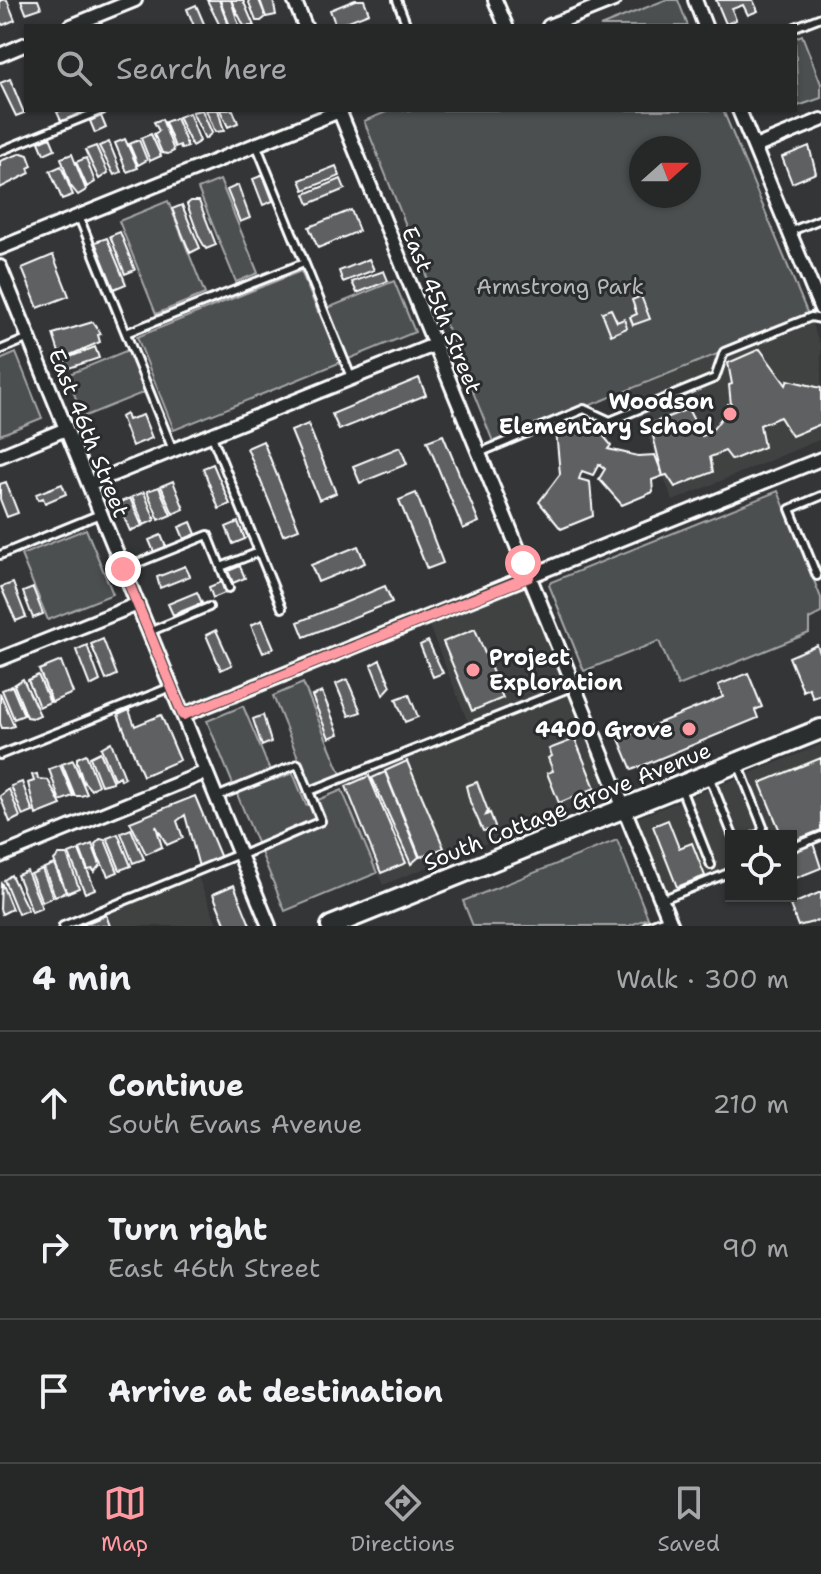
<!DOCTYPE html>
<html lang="en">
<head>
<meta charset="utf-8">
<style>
  :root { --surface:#262828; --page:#2e3030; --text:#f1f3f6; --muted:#a4a6a8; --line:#424445; --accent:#ff9aa2 }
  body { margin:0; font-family:"Shantell Sans",sans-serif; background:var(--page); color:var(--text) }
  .controls { position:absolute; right:24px; bottom:24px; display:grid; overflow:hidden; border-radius:0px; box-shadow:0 2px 6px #0004 }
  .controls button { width:72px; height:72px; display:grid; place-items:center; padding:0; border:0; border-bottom:2px solid var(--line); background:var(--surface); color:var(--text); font:40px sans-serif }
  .compass { position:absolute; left:629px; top:136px; width:72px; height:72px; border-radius:50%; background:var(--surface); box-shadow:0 2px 6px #0004; rotate:69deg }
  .stop { position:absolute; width:24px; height:24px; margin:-18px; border:6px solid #ff9aa2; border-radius:50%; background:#fff }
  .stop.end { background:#ff9aa2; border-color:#fff; box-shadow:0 2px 8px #0008 }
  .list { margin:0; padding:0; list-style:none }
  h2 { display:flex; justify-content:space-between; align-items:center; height:104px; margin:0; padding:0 32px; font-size:34px }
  h2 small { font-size:26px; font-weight:400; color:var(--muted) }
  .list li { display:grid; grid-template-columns:52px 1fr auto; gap:24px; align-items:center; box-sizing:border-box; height:144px; padding:0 32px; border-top:2px solid var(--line) }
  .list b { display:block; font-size:30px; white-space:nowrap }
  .list p { margin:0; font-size:26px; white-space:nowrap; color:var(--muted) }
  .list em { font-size:26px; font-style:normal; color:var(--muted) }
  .icon { flex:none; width:44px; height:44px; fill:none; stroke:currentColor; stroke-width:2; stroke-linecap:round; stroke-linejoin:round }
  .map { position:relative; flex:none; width:821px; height:926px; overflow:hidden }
  .search { position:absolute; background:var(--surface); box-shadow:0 2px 6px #0004; left:24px; right:24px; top:24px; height:88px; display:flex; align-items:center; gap:20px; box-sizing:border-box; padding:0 28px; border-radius:0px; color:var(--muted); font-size:30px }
  .sheet { height:536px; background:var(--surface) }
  nav { display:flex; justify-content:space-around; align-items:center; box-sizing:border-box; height:112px; border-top:2px solid var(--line); background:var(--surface); font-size:22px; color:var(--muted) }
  nav a { display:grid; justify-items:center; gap:4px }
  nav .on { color:var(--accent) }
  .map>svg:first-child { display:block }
</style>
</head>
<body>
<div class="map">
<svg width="821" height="926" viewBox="0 0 821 926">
  <rect width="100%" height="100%" fill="#333536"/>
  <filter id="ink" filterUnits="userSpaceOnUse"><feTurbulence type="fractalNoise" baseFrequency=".0125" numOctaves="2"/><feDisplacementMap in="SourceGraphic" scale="16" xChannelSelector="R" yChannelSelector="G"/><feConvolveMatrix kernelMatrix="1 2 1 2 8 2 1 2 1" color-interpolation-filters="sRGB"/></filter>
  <g filter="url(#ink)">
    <path fill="#404243" d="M809 317 821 347V439L673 501 629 388Z
      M526 587 610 793 383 885 340 779 470 727 429 626Z
      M821 745V836L791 848V836H731V872L669 897 637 818Z
      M196 872 218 926H63Z"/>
    <path fill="#4c4f50" stroke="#a6a7a8" stroke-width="2" fill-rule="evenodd" d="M665 0H678L688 26H600Z
      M802 35 821 84V98L798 106 795 38Z
      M391 110H723L809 317 494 444 364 121ZM641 148H689V196H641Z
      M220 180 258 273 236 282 198 189Z
      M168 201 205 294 156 314 119 221Z
      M301 271 318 312 394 281 415 332 174 430 137 337Z
      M128 350 145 392 83 417 67 375Z
      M16 353 42 418 0 435V360Z
      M778 491 821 598V613L809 619V633L678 686 659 641 584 671 549 585 551 582Z
      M86 529 113 594 48 620 21 555Z
      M303 683 341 774 310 787 273 696Z
      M243 706 274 780 293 773 306 805 342 790 377 873 285 911 207 721Z
      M617 840 648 918 629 926H473L463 901Z"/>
    <path fill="#5f6162" stroke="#fff" stroke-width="2" d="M0 0H7L15 20 3 25 0 22Z
      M21 0H38L41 8 26 13Z
      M207 0H219L229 26H220Z
      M220 0H231L239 26H230Z
      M231 0H243L254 26H244Z
      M248 0H259L266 17 261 21H256Z
      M260 0H273L276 15 266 17Z
      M355 0H364L369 13 336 26 330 10Z
      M716 0H753L758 11 748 15 743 5 732 9 736 20 726 24Z
      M196 5 205 26H194L187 9Z
      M10 79 24 113 16 116 0 83Z
      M62 110H84L85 113 62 123 57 112Z
      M202 110 212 133 205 139 192 112Z
      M206 110H218L224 131 215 132Z
      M220 110H233L238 123 228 127Z
      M189 113 200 141 192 146 178 117Z
      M101 116 106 128 95 133 90 121Z
      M176 118 188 147 181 149 180 145 175 147 165 122Z
      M162 119 174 151 168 154 162 153 154 134 159 131 154 122Z
      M151 134 161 156 150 161 141 138Z
      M50 137 55 149 44 154 39 142Z
      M125 139 138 168 127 172 115 143Z
      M139 140 147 160 138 165 129 144Z
      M109 142 121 172 114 175 99 146Z
      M96 146 108 173 99 179 85 150Z
      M809 146 816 173 792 183 782 157Z
      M22 153 28 155 32 166 28 168 30 173 0 188V161Z
      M72 154 86 190 78 195 70 185 61 158Z
      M86 158 95 182 87 187 76 162Z
      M61 166 73 195 62 199 50 171Z
      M336 166 340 176 304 190 300 180Z
      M263 175 273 201 263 205 253 179Z
      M341 179 345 189 309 204 305 194Z
      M238 185 250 218 240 222 227 190Z
      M191 201H199L216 245 206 249 199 237 187 204Z
      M182 205 200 248 190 253 172 209Z
      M351 210 359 231 318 248 309 227Z
      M120 232 135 270 125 274 110 236Z
      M107 238 126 284 114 289 95 242Z
      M53 255 69 296 38 308 22 268Z
      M369 259 374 270 343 282 339 271Z
      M384 271 388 281 357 293 352 282Z
      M641 296 650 319 633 325 630 317 637 314 632 300Z
      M611 309 617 322 624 319 627 328 611 335 602 312Z
      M93 322 101 334 98 335 100 342 61 359 53 334Z
      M95 347 99 358 66 369 65 359Z
      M760 349 786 385 788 380 821 388V424L792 436 780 417 760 425 764 447 732 460 725 451 710 457 713 472 675 487 667 475 663 476 650 424 688 409 702 436 710 433 723 416 728 404 731 405 729 385 732 384 728 363Z
      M419 378 426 395 339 430 332 414Z
      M126 414 128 420 143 415 152 438 132 446 121 417Z
      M589 418 611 445 608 449 638 456 655 455 663 476 652 480 653 492 622 505 599 479 605 469 599 464 593 475 582 471 579 479 590 482 593 516 561 529 539 502 560 474 556 431Z
      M308 424 336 493 319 500 291 431Z
      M443 435 479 522 463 529 427 441Z
      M263 441 299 529 283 535 247 448Z
      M400 447 407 464 360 483 353 466Z
      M213 464 230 504 219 509 203 468Z
      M173 481 184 509 173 514 161 486Z
      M6 482 18 513 7 517 0 499V484Z
      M62 484 66 494 45 503 43 498 38 500 36 494Z
      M159 487 171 515 159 520 147 491Z
      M144 492 155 520 144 525 132 497Z
      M416 493 443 563 427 569 399 500Z
      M130 498 142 526 130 531 118 503Z
      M191 522 196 534 184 539 179 527Z
      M238 522 245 539 233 544 226 527Z
      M161 535 166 547 154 552 149 540Z
      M358 546 365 563 318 582 311 565Z
      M185 566 190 576 160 588 157 577Z
      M240 566 245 578 233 583 228 571Z
      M221 582 225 593 213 598 209 587Z
      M13 583 26 617 16 621 1 587Z
      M385 586 392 602 304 637 298 622Z
      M33 588 43 614 33 618 23 592Z
      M197 592 202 603 173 615 168 604Z
      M262 620 274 648 263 653 251 625Z
      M475 629 503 698 472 711 443 642Z
      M216 630 232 665 221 670 206 635Z
      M103 639 117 675 106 680 91 644Z
      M428 641 443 673 433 677 420 645Z
      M87 645 100 681 90 686 76 650Z
      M817 645 821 656V695L813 698 809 688 803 691 789 657Z
      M380 660 391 686 383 695 371 665Z
      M61 661 73 693 52 702 39 670Z
      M748 673 762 707 755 710 758 718 632 770 619 739 723 697 718 685Z
      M38 675 50 702 39 707 28 680Z
      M23 679 40 715 33 718 27 717 14 685Z
      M347 679 361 712 349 716 336 684Z
      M12 686 24 715 14 719 2 690Z
      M322 692 339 734 329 738 312 696Z
      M0 693 14 726 8 728H2L0 723Z
      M409 694 418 717 405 722 396 699Z
      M129 710 135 726 161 715 180 760 143 776 118 715Z
      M263 715 271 742 262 746 253 719Z
      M575 739 595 788 559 803 547 773 553 771 548 758 552 756 549 749Z
      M111 742 125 778 121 780 120 776 114 779 101 748Z
      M100 752 113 782 101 785 90 757Z
      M86 754 98 785 91 790 83 781 77 762V758Z
      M821 758V830L791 842V836H782L760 783Z
      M73 760 87 794 81 796H75L62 764Z
      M407 761 444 848 420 857 385 771Z
      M60 765 73 796 60 801 49 769Z
      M385 772 419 857 411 864 372 778Z
      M37 774 38 779 48 780 61 805 36 815 28 783 34 781 32 775Z
      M369 776 406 863 381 873 346 786Z
      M22 782 33 812 23 816 11 786Z
      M477 782 488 811 486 815 490 813 495 826 491 830 483 831 470 802 466 786Z
      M9 789 20 817 10 822 0 796Z
      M195 796 221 858 199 867 185 815 177 821 183 838 167 845 156 826 162 847 146 854 130 822Z
      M668 820 679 848 692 843 705 876 677 887 653 826Z
      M131 829 144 859 133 863 121 833Z
      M118 834 131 866 120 870 107 838Z
      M100 839 105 840 118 872 108 876 97 854 95 844Z
      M813 843 821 868 791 880V852Z
      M92 844 100 865 94 872 93 869 88 870 80 849Z
      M79 850 95 889 85 893 69 854Z
      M59 855H67L79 888 67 893 54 860Z
      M54 864 66 892 55 896 44 868Z
      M42 869 53 897 42 902 31 874Z
      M27 871 42 908 32 912 17 875Z
      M11 875 28 910 18 914 4 880Z
      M1 882 12 909 2 914 0 909Z
      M234 885 250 925 248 926H226L213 894Z
      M821 892V920L798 926 790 905Z
      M106 915 110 926H80Z"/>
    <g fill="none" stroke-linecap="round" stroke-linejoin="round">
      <g stroke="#fff" stroke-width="12">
        <path id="service" d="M397 0 407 26
          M795 27 821 17
          M256 144 351 377
          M0 151 102 110
          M79 217 173 450
          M789 232 821 219
          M126 333 304 263
          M0 350 29 338
          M211 434 282 608
          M479 453 584 409 610 421 715 378 724 352 811 317 821 319
          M0 555 100 514
          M221 567 259 552
          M123 569 208 535 229 588
          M817 576 790 509 821 496
          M149 632 209 607
          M0 755 171 687
          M739 766 763 827 761 834 755 836
          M709 776 733 836
          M681 789 711 865
          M310 791 574 686
          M216 797 298 764 321 821 240 856
          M791 848 821 836
          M661 900 731 872
          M63 926 239 854
          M647 926 668 918"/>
      </g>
      <g stroke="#fff" stroke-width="18">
        <path id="minor" d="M294 0 305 26
          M495 0 506 26
          M695 0 705 26
          M71 26 135 0
          M549 26 614 0
          M0 55 26 44
          M339 110 672 926
          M739 110 821 309
          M755 147 821 120
          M0 248 342 110
          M0 267 269 926
          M0 456 66 429
          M89 484 434 345
          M0 659 138 604
          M183 715 821 459
          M0 856 206 772"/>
      </g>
      <g stroke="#fff" stroke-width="24">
        <path id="secondary" d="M331 926 821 729"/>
      </g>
      <use href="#service" stroke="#2a2d2e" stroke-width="6"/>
      <use href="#minor" stroke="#2a2d2e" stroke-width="12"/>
      <use href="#secondary" stroke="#2a2d2e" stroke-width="18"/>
    </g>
  </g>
  <g fill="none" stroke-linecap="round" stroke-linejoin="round" filter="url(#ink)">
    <path stroke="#ff9aa2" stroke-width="10" d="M123 569 183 715 529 577 523 563"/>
  </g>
  <g fill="#ff9aa2" stroke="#2a2d2e" stroke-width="3">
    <circle cx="730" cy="414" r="8"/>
    <circle cx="473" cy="670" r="8"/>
    <circle cx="689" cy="729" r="8"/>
  </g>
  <g text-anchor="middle" stroke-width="6" stroke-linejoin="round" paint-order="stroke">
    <g font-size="22" fill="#b7b9b9" stroke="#2a2d2e">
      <text x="560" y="294">Armstrong Park</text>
    </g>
    <g font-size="22" fill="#fff" stroke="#2a2d2e">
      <text transform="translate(442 310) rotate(68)" y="8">East 45th Street</text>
      <text transform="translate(89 433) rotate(68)" y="8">East 46th Street</text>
      <text transform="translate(567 806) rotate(-22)" y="8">South Cottage Grove Avenue</text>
    </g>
    <g font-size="22" font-weight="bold" fill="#fff" stroke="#2a2d2e" text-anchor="end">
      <text x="714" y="409">Woodson<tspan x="714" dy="25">Elementary School</tspan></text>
      <text x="489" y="665" text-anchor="start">Project<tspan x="489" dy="25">Exploration</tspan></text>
      <text x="673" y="737">4400 Grove</text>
    </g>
  </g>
</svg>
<div class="controls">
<button><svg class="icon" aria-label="locate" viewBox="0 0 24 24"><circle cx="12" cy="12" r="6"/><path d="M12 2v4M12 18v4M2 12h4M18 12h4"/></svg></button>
</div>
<svg class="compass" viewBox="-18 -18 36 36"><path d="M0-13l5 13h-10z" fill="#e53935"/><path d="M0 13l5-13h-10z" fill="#a4a6a8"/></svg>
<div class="stop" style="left:523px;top:563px"></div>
<div class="stop end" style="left:123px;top:569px"></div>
<div class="search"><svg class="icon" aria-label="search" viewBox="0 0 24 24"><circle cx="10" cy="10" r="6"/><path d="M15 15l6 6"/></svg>Search here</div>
</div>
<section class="sheet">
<h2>4 min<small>Walk · 300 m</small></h2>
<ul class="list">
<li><svg class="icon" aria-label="ahead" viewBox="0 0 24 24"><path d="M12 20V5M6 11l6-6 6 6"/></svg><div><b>Continue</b><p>South Evans Avenue</p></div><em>210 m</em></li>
<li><svg class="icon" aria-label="right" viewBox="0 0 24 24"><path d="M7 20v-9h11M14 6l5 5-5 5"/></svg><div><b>Turn right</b><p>East 46th Street</p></div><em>90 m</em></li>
<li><svg class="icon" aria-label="arrive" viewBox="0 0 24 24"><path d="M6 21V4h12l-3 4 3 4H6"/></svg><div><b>Arrive at destination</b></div></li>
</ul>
</section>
<nav>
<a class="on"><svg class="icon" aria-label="map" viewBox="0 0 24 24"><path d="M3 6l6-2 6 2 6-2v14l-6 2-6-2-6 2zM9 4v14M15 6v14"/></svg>Map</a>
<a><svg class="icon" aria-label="directions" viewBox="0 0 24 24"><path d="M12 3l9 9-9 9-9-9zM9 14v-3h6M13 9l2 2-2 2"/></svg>Directions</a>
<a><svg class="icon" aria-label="saved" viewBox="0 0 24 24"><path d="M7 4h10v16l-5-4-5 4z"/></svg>Saved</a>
</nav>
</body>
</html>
